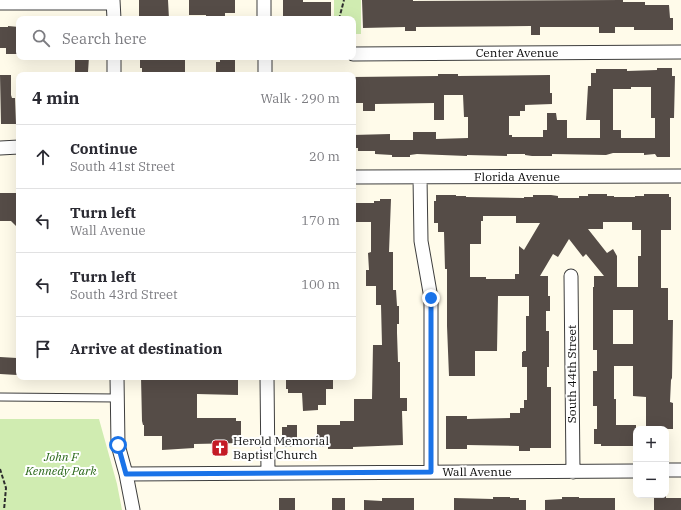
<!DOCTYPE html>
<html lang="en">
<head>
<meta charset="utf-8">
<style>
  :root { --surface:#fff; --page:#f2f2f3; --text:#2b2b33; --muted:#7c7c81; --line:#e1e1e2 }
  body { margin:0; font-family:"IBM Plex Serif",serif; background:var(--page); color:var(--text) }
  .controls { position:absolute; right:12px; bottom:12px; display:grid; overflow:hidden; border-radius:8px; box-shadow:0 4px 16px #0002 }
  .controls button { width:36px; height:36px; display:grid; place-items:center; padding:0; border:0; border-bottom:1px solid var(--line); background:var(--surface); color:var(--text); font:20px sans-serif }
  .stop { position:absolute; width:12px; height:12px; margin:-9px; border:3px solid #1a73e8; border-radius:50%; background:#fff }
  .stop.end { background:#1a73e8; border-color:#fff; box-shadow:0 1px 4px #0008 }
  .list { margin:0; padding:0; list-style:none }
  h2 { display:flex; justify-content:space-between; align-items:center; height:52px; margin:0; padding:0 16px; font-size:17px }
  h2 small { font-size:13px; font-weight:400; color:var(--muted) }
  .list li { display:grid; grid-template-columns:26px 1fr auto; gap:12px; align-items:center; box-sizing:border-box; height:64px; padding:0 16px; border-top:1px solid var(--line) }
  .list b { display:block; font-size:15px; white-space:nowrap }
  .list p { margin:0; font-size:13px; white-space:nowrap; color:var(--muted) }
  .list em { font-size:13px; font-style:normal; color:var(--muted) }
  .icon { flex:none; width:22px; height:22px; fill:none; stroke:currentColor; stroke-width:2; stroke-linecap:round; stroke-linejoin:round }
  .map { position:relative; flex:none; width:681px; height:510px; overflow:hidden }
  .search { position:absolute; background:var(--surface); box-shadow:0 4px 16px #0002; left:16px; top:16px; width:340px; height:44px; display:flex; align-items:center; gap:10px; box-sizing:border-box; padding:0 14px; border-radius:8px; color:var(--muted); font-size:15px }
  .panel { position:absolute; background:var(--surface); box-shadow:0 4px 16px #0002; left:16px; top:72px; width:340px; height:308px; border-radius:8px }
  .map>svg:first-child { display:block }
</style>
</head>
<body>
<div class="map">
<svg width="681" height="510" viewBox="0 0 681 510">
  <rect width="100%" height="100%" fill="#fffbea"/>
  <path fill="#d0ecb1" d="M334 0H361V34H353V19H334Z
    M0 419H99L117 484 122 510H0Z"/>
  <path fill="#554c47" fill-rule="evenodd" d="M139 0H168L169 19H139Z
    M189 0H235V13H225V19H206V15H189Z
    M283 0H303V2H331V19H283Z
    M362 0H413V1L623 0V2H645V5H669L670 18H673V30H634V27H615V33H599V27H540V35H531V26L416 27V31H405V27L363 28Z
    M8 26 19 27V54H6V48H0V27H8Z
    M75 57H89L88 72H75Z
    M140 57H185V73L142 74V68H140Z
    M220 57H235V75H216V62H220Z
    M657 68H672V76H675L674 118H670V157H657L655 154 644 155V153H613L606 155 552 154V156H532L525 155V154H507V156L467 155V156L417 154 410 155V157H392V155L375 154V151H358V148H353V135L390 134V140H413V132H436V139L468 138V117H464L463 95H444V120H434V103L375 104V111H363V103H353V77L438 76V74H458V76L550 75V93H552V104L525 105V111H520V116H509V135H512V137H543V130H547V113H556L557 120H567V138H600V120H586L588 86H591V73H596V69H627V71L657 70ZM631 87H651V118H655V138H621V130H613V89H631Z
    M0 75H11V95L12 98H15L16 124H1Z
    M0 193H19V229L11 221H0Z
    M588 194H607V196H614V197H635V196H644V194H669V197H671V230H661V288H668V320H673L672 378 671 380 670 402 673 403V429H646V397L633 396V366H614V399H616V425H636V446H601V444H594V429H597V406H593V371H597V350H593V287H594V276H604L586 254 583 257 569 239 558 257 553 254 540 276H548V296H550V311H546V331H549V367H547V387H551V448H530V451H519V446L467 445V449H446V416H467V419L510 418V413H520V408H524V400H527V367H522V352H523V351H526V316H529V296H498L497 351H475V376H449L447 326V269H445L444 232H438V223H434V201H436V195H456V196H466V197L524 198V197H533V195H551L558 196V198H579V196H588ZM483 216H516V223H540L524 250 519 246V274H515V279H486V277H470V244H481V221H483ZM603 222H632V230H641V256H638V287H617V256L613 249 607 253 588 229H603ZM613 310H633V344H613Z
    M380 199H391L389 252H393V290H396L397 306H399V324H397V333L398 362H400V398H407V411H402L403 445 353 447V449H328V447H317V425H340V421H354V399H372L373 345H382L381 305H376V286H366V270H369L368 253 371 252V222H353V203H374V201H380Z
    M0 357 17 358V375L0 374Z
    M141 377H187V379H238V395L197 394V418H236V421H241V443L194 444V448L162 450V436H144V425H143L142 421Z
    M333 379V389H326V405H318V410L303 411 302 393H288V389H286V380Z
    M287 425H297V443H293V447H282V427H287Z
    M654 495H666V498H681V510H654Z
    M493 497H510V498H519V500H526V510H454V498L493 499Z
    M562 497H579V498H615V510H545V500L562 499Z
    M279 498H295V510H279Z
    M332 498H345V510H332Z
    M382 498H414V510H364V500L382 501Z"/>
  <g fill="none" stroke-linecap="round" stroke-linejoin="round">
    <g stroke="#3e3e3e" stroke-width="9">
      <path id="service" d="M0 397 117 398"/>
    </g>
    <g stroke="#3e3e3e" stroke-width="15">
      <path id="minor" d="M113 0 114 19
        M264 0V19
        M0 3H113
        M353 54 681 52
        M114 57V75
        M265 57V75
        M0 148 19 147
        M354 177 681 176
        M420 177 421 241 431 298V472
        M571 276 573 472
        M117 377 118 445 126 474 133 510
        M267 377 268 473
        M666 470H681
        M126 474 636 471"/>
    </g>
    <path stroke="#2d2d2d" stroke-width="2" stroke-dasharray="4 2" stroke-linecap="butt" d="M339 19 344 0
      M0 469 6 488 4 510"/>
    <use href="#service" stroke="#fff" stroke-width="7"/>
    <use href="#minor" stroke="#fff" stroke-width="13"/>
  </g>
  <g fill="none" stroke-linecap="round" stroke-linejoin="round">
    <path stroke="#1a73e8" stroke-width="5" d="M118 445 126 474 431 472V298"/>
  </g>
  <defs>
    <g id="church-square" transform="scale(0.9)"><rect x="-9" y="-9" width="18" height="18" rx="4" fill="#c41a24" stroke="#fff"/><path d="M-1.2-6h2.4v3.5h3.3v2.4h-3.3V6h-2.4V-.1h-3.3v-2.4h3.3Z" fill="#fff"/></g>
  </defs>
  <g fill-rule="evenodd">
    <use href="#church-square" x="220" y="448"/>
  </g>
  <g text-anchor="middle" stroke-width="4" stroke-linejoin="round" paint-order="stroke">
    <g font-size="12" fill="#0b0b0b" stroke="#fff">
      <text x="517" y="57">Center Avenue</text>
      <text x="517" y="181">Florida Avenue</text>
      <text transform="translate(572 374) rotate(-90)" y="4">South 44th Street</text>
      <text x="477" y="476">Wall Avenue</text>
    </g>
    <g font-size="12" fill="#0b0b0b" stroke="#fff" text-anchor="start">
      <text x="233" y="445">Herold Memorial<tspan x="233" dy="14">Baptist Church</tspan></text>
    </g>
    <g font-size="12" font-style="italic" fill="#296718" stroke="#fff">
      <text x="61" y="461">John F<tspan x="61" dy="14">Kennedy Park</tspan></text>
    </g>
  </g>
</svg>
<div class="controls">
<button>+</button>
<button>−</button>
</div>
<div class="stop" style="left:118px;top:445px"></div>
<div class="stop end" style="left:431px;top:298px"></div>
<div class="search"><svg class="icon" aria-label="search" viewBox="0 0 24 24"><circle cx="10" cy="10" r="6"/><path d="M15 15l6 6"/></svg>Search here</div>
<section class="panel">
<h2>4 min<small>Walk · 290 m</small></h2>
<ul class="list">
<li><svg class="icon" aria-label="ahead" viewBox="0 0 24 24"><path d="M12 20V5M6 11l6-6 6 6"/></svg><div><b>Continue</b><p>South 41st Street</p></div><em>20 m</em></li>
<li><svg class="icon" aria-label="left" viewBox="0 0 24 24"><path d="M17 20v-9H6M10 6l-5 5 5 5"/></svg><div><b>Turn left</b><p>Wall Avenue</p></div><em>170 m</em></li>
<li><svg class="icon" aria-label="left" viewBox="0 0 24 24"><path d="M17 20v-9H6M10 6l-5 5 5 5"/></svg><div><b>Turn left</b><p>South 43rd Street</p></div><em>100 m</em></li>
<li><svg class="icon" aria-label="arrive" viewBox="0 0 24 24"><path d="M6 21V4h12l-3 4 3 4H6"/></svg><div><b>Arrive at destination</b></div></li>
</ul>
</section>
</div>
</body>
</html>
